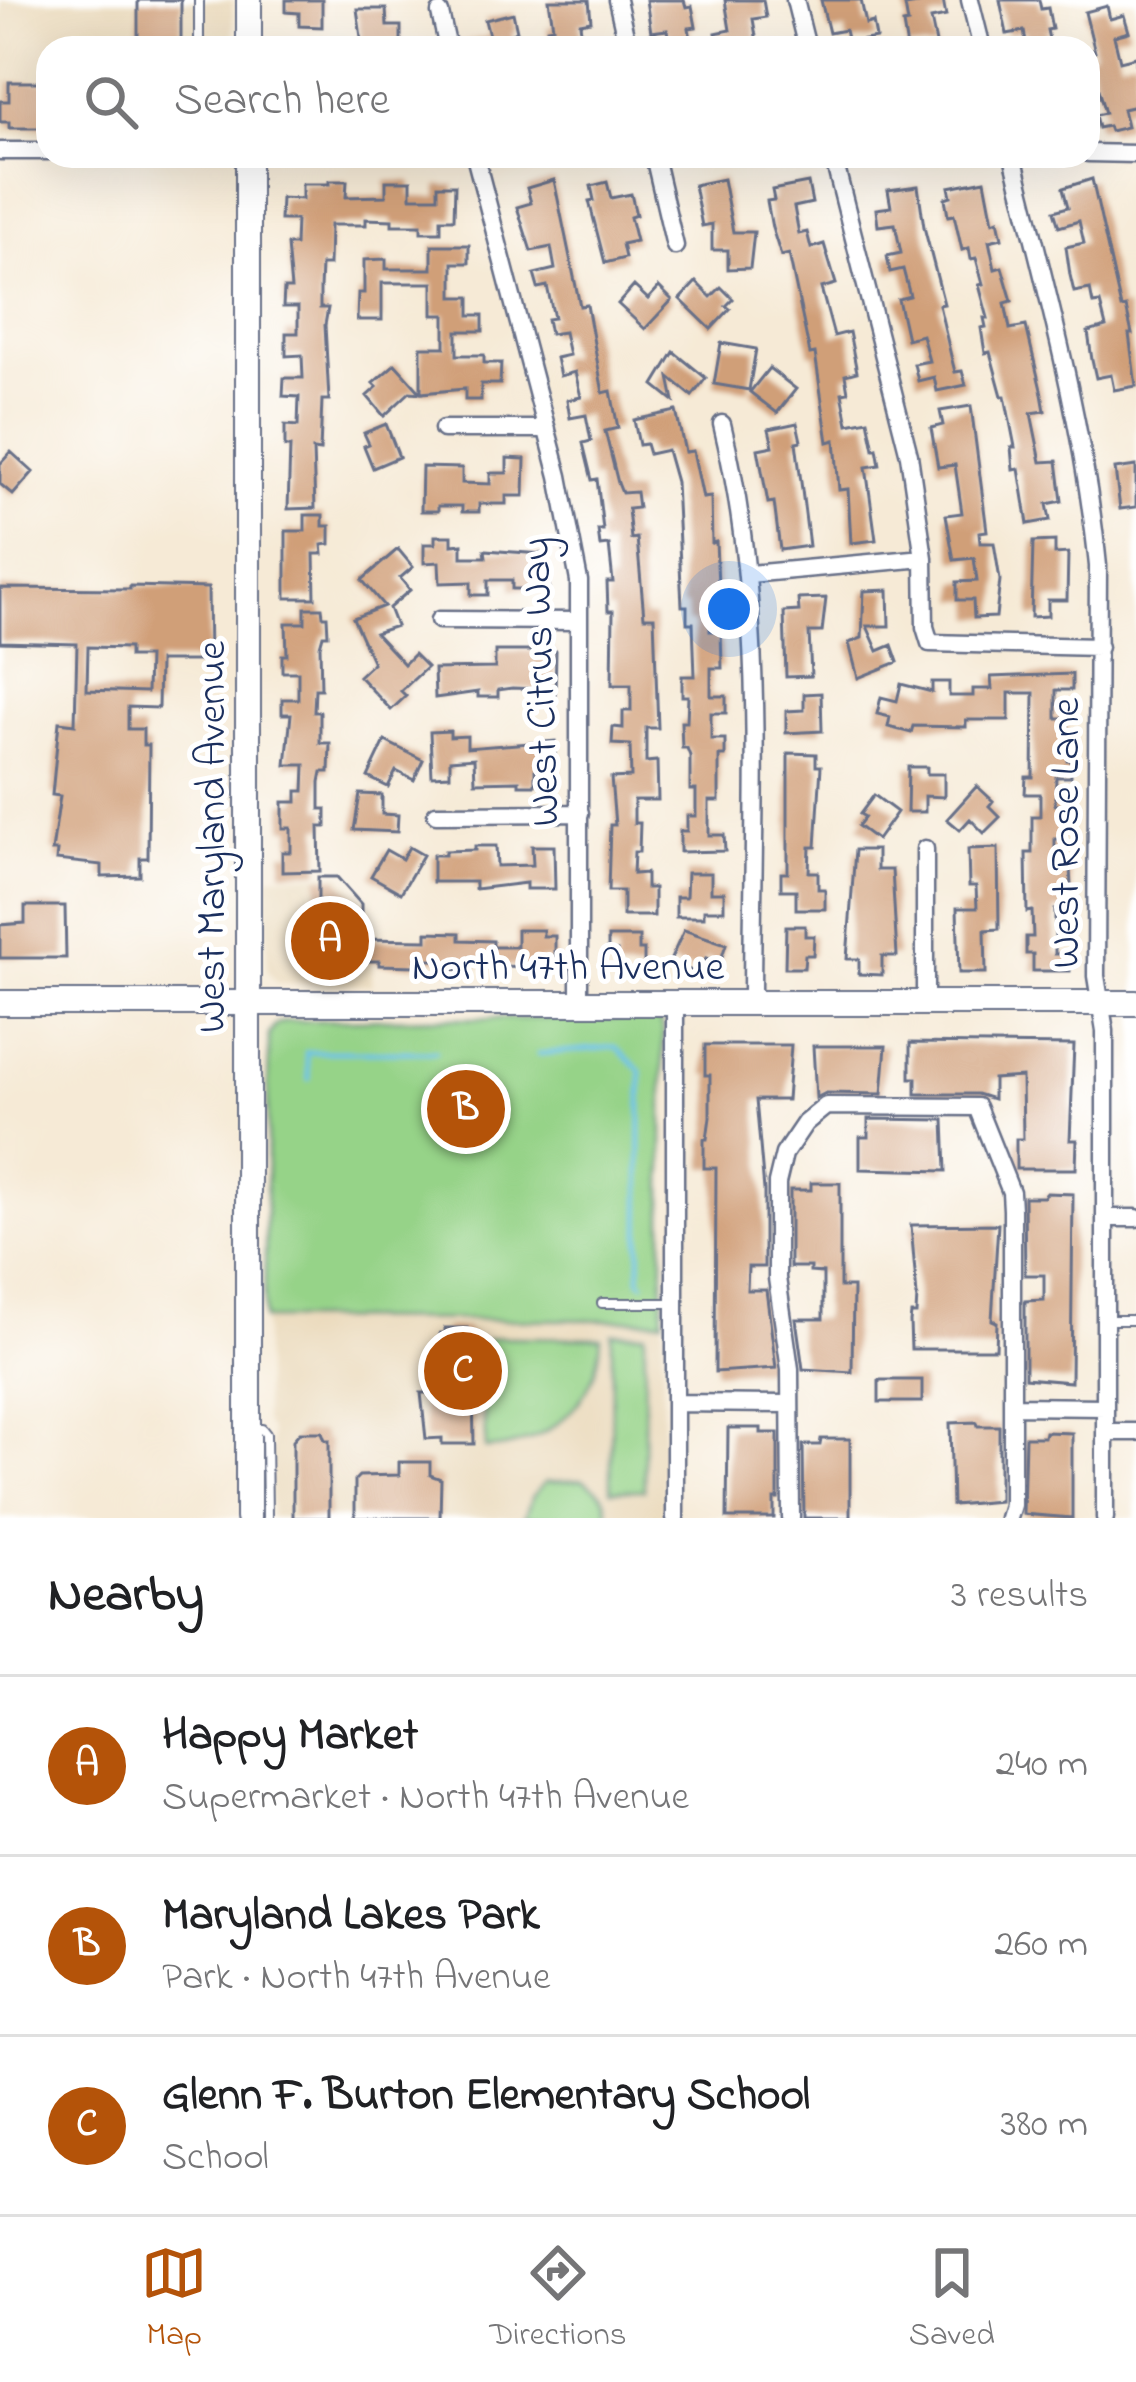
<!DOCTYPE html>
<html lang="en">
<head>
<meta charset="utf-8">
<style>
  :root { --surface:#fff; --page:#f6f6f6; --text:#202124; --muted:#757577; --line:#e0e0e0; --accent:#b45309 }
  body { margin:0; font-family:"Indie Flower",sans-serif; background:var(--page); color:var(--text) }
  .you { position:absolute; left:729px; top:609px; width:42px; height:42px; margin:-30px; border:9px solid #fff; border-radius:50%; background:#1a73e8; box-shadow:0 0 0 18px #1a73e833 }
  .badge { display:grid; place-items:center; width:78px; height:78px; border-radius:50%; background:var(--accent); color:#fff; font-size:39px; font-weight:700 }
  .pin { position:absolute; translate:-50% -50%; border:6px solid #fff; box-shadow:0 3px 12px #0006 }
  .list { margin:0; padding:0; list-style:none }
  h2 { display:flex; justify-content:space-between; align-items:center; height:156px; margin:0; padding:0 48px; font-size:51px }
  h2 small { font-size:39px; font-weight:400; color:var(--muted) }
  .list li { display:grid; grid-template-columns:78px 1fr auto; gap:36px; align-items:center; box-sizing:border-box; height:180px; padding:0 48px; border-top:3px solid var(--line) }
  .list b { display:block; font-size:45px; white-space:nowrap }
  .list p { margin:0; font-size:39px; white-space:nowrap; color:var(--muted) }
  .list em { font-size:39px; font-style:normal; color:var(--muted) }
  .icon { flex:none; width:66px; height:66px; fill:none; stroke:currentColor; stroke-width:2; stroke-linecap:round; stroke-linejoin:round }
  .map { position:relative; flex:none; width:1136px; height:1518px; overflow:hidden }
  .search { position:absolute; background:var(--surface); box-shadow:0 12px 48px #0002; left:36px; right:36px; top:36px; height:132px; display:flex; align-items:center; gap:30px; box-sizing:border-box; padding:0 42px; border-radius:36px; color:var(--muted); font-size:45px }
  .sheet { height:696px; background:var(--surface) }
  nav { display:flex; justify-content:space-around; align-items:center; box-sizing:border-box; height:168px; border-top:3px solid var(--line); background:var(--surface); font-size:33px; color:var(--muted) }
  nav a { display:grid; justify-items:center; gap:6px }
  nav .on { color:var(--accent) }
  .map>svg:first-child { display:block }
</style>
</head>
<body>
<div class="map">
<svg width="1136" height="1518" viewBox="0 0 1136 1518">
  <rect width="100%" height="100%" fill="#fff"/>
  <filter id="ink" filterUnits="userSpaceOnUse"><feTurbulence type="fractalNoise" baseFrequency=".00833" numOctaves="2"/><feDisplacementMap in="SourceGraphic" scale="24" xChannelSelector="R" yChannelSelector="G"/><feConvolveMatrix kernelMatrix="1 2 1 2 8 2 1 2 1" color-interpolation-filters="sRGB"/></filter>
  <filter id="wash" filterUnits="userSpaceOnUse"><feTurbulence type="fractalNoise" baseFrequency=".004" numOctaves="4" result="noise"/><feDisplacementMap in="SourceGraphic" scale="48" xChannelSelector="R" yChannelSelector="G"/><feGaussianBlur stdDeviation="2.7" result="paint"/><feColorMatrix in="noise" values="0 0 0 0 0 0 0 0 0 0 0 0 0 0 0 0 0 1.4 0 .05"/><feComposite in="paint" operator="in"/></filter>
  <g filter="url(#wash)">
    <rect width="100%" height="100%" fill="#f6ead6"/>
    <path fill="#ead9ba" d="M0 0H233V48H48V136L0 135Z
      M340 874 372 909V985L277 983 267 970V876Z
      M264 1319 663 1320V1518H271V1432L264 1421Z"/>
    <path fill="#96d388" stroke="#588173" stroke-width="3" d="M438 1018 652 1019 660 1022 663 1031V1320L264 1319 269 1035 276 1024 286 1021Z
      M612 1333H645L644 1490H611Z
      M497 1337 601 1338C598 1402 548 1446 486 1449L479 1353 486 1340Z
      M583 1480C601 1491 608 1497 608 1518H524L532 1497 545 1482Z"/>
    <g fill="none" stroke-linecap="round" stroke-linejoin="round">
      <path stroke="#6dc3ea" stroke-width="4.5" d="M538 1054 616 1047 641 1071 640 1279 644 1283
        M309 1079 306 1052H436"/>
    </g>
    <g id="blocks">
      <path fill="#d09f78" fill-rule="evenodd" d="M138 0H181V48H138Z
        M286 0H322V27L299 26V13L286 12Z
        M549 0H589L591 21 580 23 582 40 549 45 547 28 553 27Z
        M646 0H684L686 7 692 6 696 27 689 28 692 44 670 47 667 30 651 32Z
        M725 0H763L766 17 753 19 758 48H719L716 33 730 30Z
        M821 0H861L866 24 873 22 876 38 848 43 845 30 829 33Z
        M943 0 946 16 931 19 937 48H907L903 24 908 23 905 6Z
        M1000 0H1039L1041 9 1048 8 1052 29 1047 30 1050 44 1027 48 1024 31 1007 34Z
        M1107 6 1110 19 1124 15 1129 32 1114 36 1120 61 1136 57V106L1123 109 1127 127 1110 131 1108 126 1098 128 1095 115 1105 113 1088 55 1095 52 1085 12Z
        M357 9H386L387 26H401V44H362Z
        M513 13 517 31 512 33 515 47 460 48V43L489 36 485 20Z
        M9 82H48V128H9V122H0V101H9Z
        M723 179 733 232H754L750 268 728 269V250H712V224L702 226 694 185Z
        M1092 179 1121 308 1126 307 1132 334H1129L1136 386 1114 390 1111 375 1096 378 1092 360 1088 332 1106 327 1100 303 1093 304 1090 289 1074 292 1070 275 1066 247 1084 243 1079 221 1059 227 1054 211 1068 207 1063 188Z
        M554 180 580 306 587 305 603 393 611 391 618 428 605 431 618 483 622 493 636 492 638 508 628 509 631 539 637 538 644 617H654L658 728H646V762L657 761 658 800H634V823H640L639 852H634L633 874 646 873V888H654V916H623V891H608L610 825H615L611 778 631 777 630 745 612 744 613 727 623 728V711H631V685H612L613 611H608L607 582H613L609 545 600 546 598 530H603L597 479 592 480 583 443 591 441 586 415 570 418 567 400 581 397 575 372 560 376 556 358 569 355 564 332 550 334 547 319 554 318 547 286 538 288 534 274 555 269 551 247 531 251 517 207 531 203 527 188Z
        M985 180 993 222 998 220 1002 238 989 241 995 269 1002 267 1012 301 1005 303 1010 329 1026 326 1042 394 1045 411 1031 413 1041 462 1057 461 1062 501 1047 504 1050 520 1028 524 1019 469 1013 470 1011 447H1015L1005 396H1002L990 352 985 353 981 328 986 327 984 318H988L979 285 983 284 976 258 971 259 969 248 962 250 954 215 948 216 945 198 951 196 949 187Z
        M329 181H347L346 197 386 196V181H411V197H438V185H455L454 219H441V232H421V225H392V220L366 219V225H330L329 265H321L320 289V308H328L325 325 329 400H322L320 451 313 450 315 508 288 509 290 447H285V425L298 426 299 397 283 396 284 378H303L302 355 286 356V333H298V307H283L284 289H291L287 245H295L296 220H280L281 198 302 199V184H329Z
        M607 182 611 198 631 194 636 215 630 217 636 241 622 244 625 258 605 263 589 201 594 200 591 186Z
        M808 183 812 203 794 207 799 234 807 232 811 248 824 244 836 284 821 288 834 336 849 332 857 372 845 375 848 392 842 393 848 424 868 420 874 449 877 448 880 465 866 467 876 540 851 543 848 489 839 490 835 440 828 442 815 353 810 354 789 254 781 256 772 228 767 201 774 200 772 190Z
        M918 186 924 227 944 304 939 305 951 356 955 372 962 371 966 385 937 391 934 377 918 381 914 364 929 361 922 335 907 339 898 299 910 296 903 269 890 272 887 256 901 253 895 224 878 226 876 209 891 207 888 190Z
        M432 245H469V263H453V297H470V315H483V331H457V355H484V363H501L500 384H481V400H465V389L421 393V347H445V315H433V283H382V320H357L358 293H364V260L386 259V269H432Z
        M696 282 711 297 721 287 733 299 726 306 730 309 711 329 680 299Z
        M634 286 648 299 659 287 672 300 645 329 618 304Z
        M721 343 756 349 749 390 714 384Z
        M674 352 706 378 692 396 669 377 674 401 654 385Z
        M395 364 421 393 410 392 384 416 367 396 377 387 373 383Z
        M769 368 796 389 777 413 750 392Z
        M971 406 987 531 979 532 980 543H994L1000 580 996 617 974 618 973 600H957V582L977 581 974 558 954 560 946 515 962 513 955 465 938 467 931 428 943 425 940 411Z
        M676 411 685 452 693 451 703 498 711 497 712 543 716 542 718 585H721V603L710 604V631H721L722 668H711V696H726V713H711V739H725V756H719V801H709V835H724L725 851 680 852V831H687V816H696V790H690V756L687 748H682L681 722H687L688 696H682V676H695L693 623H687V606H682L676 482 667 450 649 454 646 444 639 445 634 420Z
        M797 423 801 441 796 442 809 546 780 550 774 502 768 503 758 449 773 446 769 429Z
        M386 424 399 457 373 468 364 446 369 444 364 433Z
        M11 452 33 472 13 495 0 484V464Z
        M507 458 525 459 524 496H506V504H479V512H462V506H438V511H421L422 467 462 468V483L490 484V473H507Z
        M1136 466V507L1120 509 1115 469Z
        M305 515H323V526H330V544L322 545 323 554H314L315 598H286V531H305Z
        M435 536H452V545L462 544V557H486L485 550 542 554V566H549V589H512V580H488V595H471V582L440 583 439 562 424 563V544H435Z
        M1055 541V554L1068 553 1067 600H1048V616L1031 617 1033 542Z
        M398 549 413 567 400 578 410 590 389 608 396 626 375 633 404 664 414 654 427 667 401 691 406 696 391 710 359 676 373 663 353 618 384 606 362 580Z
        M130 586 208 588 209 661H159L158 708 128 707V729H143V745H149L148 858H140V876L102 877V865L56 860 57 851H52L60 796 52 795 59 722 75 724 77 644 0 642V588L130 589ZM88 647 129 648V657H148L147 692 87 690Z
        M888 590 889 626H867L878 651 892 645 898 662 858 678 849 643 862 638 864 591Z
        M826 598 822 632H809L811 676 786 677 784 612 799 611 798 599Z
        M305 608H322L323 616H327L328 635H323L320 646 321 689H315L314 712H320V743H330L329 772H322L320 782V809H326V827H319L320 871 282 872V852H291V828H283V802H297V791H304L305 765H286L291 714H282V699H298V672H282V655H287L286 623H305Z
        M495 651H556L555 695H535V689L512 688 498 690V697H478V692L435 698 434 669 495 668Z
        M1072 674V690H1056V718H1068L1067 760H1071V777H1056L1055 805H1071V820H1062L1063 839H1055V868H1070L1071 886V910H1055V954H1070V971H1033V954H1026V937H1033L1032 911 1027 912 1026 853H1032V816H1040V794H1025L1026 777H1033L1034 693H1009V720H966V727L913 726 911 733 888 727 890 717 877 714 881 697 897 701 901 684 932 692V682H949V696H973V689H992L991 677Z
        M821 693 822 731 786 733V711L804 710V694Z
        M450 731V737L467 736V748L555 741V770H535V785H519V781L475 782 474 758 450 760V775L432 776 430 732Z
        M385 741 423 760 414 780 396 771 388 787 368 777Z
        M788 753 816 754V766H821L816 847H810L809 872H818V889H825V909H796V890H781V873H788Z
        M908 767H927V774H944V797L925 796V812H907Z
        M977 786 993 801 989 806 1000 817 984 833 970 819 960 830 947 819Z
        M360 794 382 795V814L398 815 397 832 354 830Z
        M874 795 897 812 877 840 858 826 865 817 860 814Z
        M475 846H496L497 866 533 865 532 846H554L555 889H526V883L475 889V882H433V855H445V851L475 850Z
        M409 847 423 855 401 893 371 876 386 850 402 859Z
        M998 848 999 929 985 930 986 973H959L957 908H977L976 886H969L968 849Z
        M855 850H877V870H892L897 956H882V975L859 974V959H847Z
        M687 873H711V892H724V910H704V917H676V897H686Z
        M318 877H337L361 904V939L427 940V932L460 933V940L493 941V947H517V930H543V936H555V960H540V967L459 965V970L444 969 445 960H416V966L379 965V961H318Z
        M25 906H65L66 958H0V925L25 923Z
        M786 926H805V936H814L813 955H805L804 968H785Z
        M684 930 726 944 720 963 706 958 701 974 669 963Z
        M608 937H639V950H644V971L616 970 617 951H608Z
        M910 1043 1074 1045 1070 1140H1077L1076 1169H1016V1139H1023L1022 1077 993 1079V1099L977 1094H916V1078H910Z
        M705 1045H791L787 1100H756L764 1190V1267H748L747 1290H766L776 1368 715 1372 716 1168H704V1139H707L710 1117V1075H705Z
        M813 1046H886L882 1094 826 1093 816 1098Z
        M868 1119 944 1120 946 1171 860 1169V1137H868Z
        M811 1183H840V1287H853L852 1372 803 1369 796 1319H823V1273L810 1272V1267H790V1190H811Z
        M1046 1193 1073 1194 1071 1382 1025 1378V1301L1044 1300V1275H1025L1024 1197H1044Z
        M998 1224 992 1320 997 1322 996 1349H911L910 1322 911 1314H916L917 1296 911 1225Z
        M445 1328H467V1333L472 1332 474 1444H442V1438L426 1439 421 1393H427L426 1371H441L440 1333H445Z
        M879 1380H922V1402H879Z
        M977 1422 978 1426H999V1501L952 1505 950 1423Z
        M728 1428H761V1433H778V1499H774V1518H727Z
        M300 1432H322L325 1440H329V1518H293V1440Z
        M1045 1432 1072 1433V1518L1023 1514 1025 1437H1044Z
        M821 1439H850V1518H804L803 1445H820Z
        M399 1462H430V1475L441 1479 440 1518H355V1480L359 1476 399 1475Z"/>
    </g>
  </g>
  <g filter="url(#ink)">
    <use href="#blocks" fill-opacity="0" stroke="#687088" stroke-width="3"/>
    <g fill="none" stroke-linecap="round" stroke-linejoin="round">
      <g stroke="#687088" stroke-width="12">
        <path id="lane" d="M199 0V48
          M602 1303H673
          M1107 1320H1136
          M252 1429H262L266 1434 267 1518"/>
      </g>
      <g stroke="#687088" stroke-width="21">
        <path id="street" d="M617 0 628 48
          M795 0 807 48
          M970 0 982 48
          M440 13 448 48
          M0 151H48
          M1088 153 1136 154
          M475 156 559 476 579 581V1002
          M654 156 675 246
          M833 156 909 455 924 558 925 627 930 643 1099 647
          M1013 156C1047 292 1084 426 1098 566L1096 976 1105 1031V1518
          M722 424C768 613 752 810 752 1004
          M443 429H547
          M749 574 924 558
          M439 620 579 621
          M436 814 580 813
          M925 849V1004
          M1105 1218H1136
          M675 1403 790 1404
          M1013 1406 1105 1407
          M1106 1432H1136
          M675 1518V1003
          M791 1518 790 1369 777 1278V1183L784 1154 805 1123 826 1106 977 1107 1011 1192 1012 1210V1505L1008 1518"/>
      </g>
      <g stroke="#687088" stroke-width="28">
        <path id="secondary" d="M249 48V0
          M0 1003H1136
          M248 1518V156"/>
      </g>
      <use href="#lane" stroke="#fff" stroke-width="8"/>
      <use href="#street" stroke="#fff" stroke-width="16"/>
      <use href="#secondary" stroke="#fff" stroke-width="24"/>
    </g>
  </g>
  <g text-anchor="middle" stroke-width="10" stroke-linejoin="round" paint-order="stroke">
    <g font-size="42" fill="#1b2f5e" stroke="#fff">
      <text transform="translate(538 682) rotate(-92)" y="15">West Citrus Way</text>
      <text transform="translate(1063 833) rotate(-90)" y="15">West Rose Lane</text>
      <text transform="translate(209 837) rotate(-90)" y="15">West Maryland Avenue</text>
      <text x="568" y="979">North 47th Avenue</text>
    </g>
  </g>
</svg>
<div class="you"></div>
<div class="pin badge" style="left:330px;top:941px">A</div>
<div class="pin badge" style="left:466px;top:1109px">B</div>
<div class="pin badge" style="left:463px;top:1371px">C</div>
<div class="search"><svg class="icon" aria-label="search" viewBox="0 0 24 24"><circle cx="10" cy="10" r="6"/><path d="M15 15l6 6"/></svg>Search here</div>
</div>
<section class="sheet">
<h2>Nearby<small>3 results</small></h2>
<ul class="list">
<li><span class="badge">A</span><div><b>Happy Market</b><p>Supermarket · North 47th Avenue</p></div><em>240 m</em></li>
<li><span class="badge">B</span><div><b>Maryland Lakes Park</b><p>Park · North 47th Avenue</p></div><em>260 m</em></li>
<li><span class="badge">C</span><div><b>Glenn F. Burton Elementary School</b><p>School</p></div><em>380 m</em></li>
</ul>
</section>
<nav>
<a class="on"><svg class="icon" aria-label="map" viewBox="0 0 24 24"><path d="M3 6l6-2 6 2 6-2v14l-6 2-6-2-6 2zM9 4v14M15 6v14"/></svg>Map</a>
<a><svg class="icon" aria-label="directions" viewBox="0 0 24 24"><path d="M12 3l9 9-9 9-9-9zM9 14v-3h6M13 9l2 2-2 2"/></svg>Directions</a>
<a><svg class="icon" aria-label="saved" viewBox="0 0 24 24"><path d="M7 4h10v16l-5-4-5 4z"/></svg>Saved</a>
</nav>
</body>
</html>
